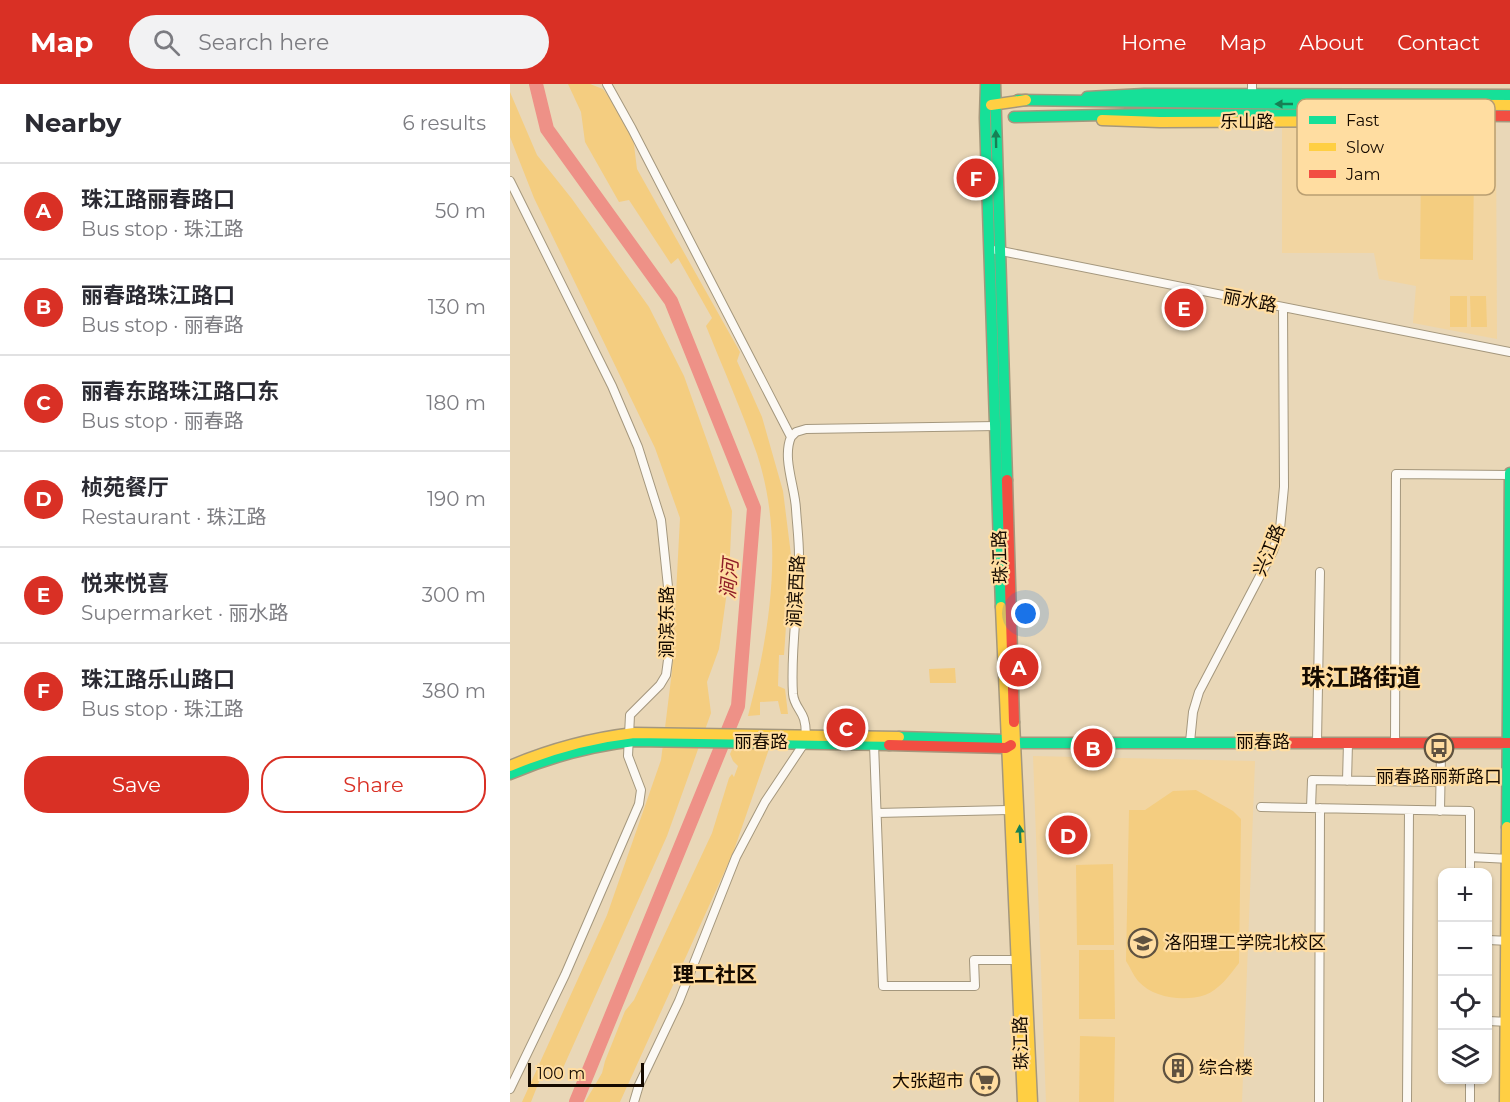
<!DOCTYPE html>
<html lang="en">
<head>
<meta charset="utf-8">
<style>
  :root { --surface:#fff; --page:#f2f2f3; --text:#2b2b33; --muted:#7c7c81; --line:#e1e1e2; --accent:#d93025 }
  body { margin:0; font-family:Montserrat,"Noto Sans SC",sans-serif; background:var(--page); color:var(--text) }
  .controls { position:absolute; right:18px; bottom:18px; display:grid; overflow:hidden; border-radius:12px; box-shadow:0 2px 4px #0004 }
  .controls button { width:54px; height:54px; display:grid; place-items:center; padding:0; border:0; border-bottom:2px solid var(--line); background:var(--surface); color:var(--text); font:30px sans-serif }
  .scale { position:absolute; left:18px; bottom:15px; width:116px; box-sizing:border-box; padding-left:6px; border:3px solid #150a00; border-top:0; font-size:16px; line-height:21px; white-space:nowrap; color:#150a00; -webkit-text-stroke:4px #ffdda1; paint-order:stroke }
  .you { position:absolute; left:516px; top:530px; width:21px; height:21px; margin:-15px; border:4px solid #fff; border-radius:50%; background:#1a73e8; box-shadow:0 0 0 9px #1a73e833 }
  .badge { display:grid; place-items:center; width:39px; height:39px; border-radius:50%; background:var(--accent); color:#fff; font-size:20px; font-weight:700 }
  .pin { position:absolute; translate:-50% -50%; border:3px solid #fff; box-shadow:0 2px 6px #0006 }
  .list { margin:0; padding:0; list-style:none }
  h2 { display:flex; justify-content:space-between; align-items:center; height:78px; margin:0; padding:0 24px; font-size:26px }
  h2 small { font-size:20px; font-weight:400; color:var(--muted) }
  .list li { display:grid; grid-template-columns:39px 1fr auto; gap:18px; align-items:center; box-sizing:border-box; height:96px; padding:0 24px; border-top:2px solid var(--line) }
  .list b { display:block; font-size:22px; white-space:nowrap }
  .list p { margin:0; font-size:20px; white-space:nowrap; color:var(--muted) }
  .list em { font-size:20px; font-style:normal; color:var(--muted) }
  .actions { display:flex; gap:12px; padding:18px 24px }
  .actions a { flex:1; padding:14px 0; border:2px solid var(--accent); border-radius:24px; text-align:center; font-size:21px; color:var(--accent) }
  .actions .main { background:var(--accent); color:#fff }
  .icon { flex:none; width:33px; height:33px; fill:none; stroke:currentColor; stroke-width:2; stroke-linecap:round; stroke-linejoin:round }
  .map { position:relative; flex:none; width:1000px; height:1018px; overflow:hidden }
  header { display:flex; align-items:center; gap:36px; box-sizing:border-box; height:84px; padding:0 30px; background:var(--accent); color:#fff }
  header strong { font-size:28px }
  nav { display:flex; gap:33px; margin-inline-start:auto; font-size:21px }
  .search { width:420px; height:54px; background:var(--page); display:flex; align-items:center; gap:15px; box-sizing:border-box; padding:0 21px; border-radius:33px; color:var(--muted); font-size:22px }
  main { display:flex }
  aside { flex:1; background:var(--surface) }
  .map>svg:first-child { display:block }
</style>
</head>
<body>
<header>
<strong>Map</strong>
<div class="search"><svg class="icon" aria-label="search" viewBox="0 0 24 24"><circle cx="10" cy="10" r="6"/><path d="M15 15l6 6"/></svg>Search here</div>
<nav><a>Home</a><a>Map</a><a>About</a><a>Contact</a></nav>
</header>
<main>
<aside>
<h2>Nearby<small>6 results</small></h2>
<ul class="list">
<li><span class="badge">A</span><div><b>珠江路丽春路口</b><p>Bus stop · 珠江路</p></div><em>50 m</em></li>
<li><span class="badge">B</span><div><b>丽春路珠江路口</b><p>Bus stop · 丽春路</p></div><em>130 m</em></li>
<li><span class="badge">C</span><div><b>丽春东路珠江路口东</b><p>Bus stop · 丽春路</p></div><em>180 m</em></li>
<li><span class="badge">D</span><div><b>桢苑餐厅</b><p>Restaurant · 珠江路</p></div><em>190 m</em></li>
<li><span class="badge">E</span><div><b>悦来悦喜</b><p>Supermarket · 丽水路</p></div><em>300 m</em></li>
<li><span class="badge">F</span><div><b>珠江路乐山路口</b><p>Bus stop · 珠江路</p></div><em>380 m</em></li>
</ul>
<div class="actions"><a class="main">Save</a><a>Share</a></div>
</aside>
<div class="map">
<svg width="1000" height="1018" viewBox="0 0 1000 1018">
  <rect width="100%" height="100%" fill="#e9d7b7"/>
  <path fill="#f2d5a1" d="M772 44H986L987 255 903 239 906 202 869 195 864 169H772Z
    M523 672 745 677 732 1018H536Z"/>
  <path fill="#f4cd80" d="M58 0H80L93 5 122 45 127 85 230 268 227 277 252 333 273 407 281 471 274 571H269L268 602 275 605 278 630H271L268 617 250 618V631L238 632C260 548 275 455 247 370 232 327 213 284 196 242L202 234 168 174 161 180 119 116 109 118 75 58 71 28Z
    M0 8 27 71 62 115 139 223 174 292 222 427 219 493 209 565 197 598 201 629 157 752 49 993 34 985 21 1018H12L97 831 151 676 162 587 170 434 145 364 24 114 0 53Z
    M911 82 964 83 963 176 910 175Z
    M940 212H957V243H940Z
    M960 212H976L977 243H961Z
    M445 584 446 599H420L419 585Z
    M223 663 259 665 223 769 110 1018H75L92 989 95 977 115 927 124 916 202 749 219 694 222 690 224 693 228 682 223 677 220 670Z
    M686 706 723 727 731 735 729 879C720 891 709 906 695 911 674 918 643 914 628 897 623 891 620 883 616 877L619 726H635L663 707Z
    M603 780 604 861H567L566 781Z
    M569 866H604L605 935H569Z
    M570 952 605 953 604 1018H569Z"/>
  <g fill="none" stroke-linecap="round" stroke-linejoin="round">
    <path stroke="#ee9187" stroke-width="14" d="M26 0 37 45 161 217 244 424 228 622 66 1018"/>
    <g stroke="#a4977d" stroke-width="10">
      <path id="street" d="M97 0 122 45 281 353C272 374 285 403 286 425 287 441 289 456 289 472 289 518 280 564 283 610 284 621 291 626 294 635 296 642 296 651 295 658L255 718 226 773 169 917 129 1001 124 1018
        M742 10V0
        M0 97 102 302 128 363 151 436 160 522 158 576 156 591 150 601 120 631 118 672 131 706 129 720 55 891 0 1005
        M486 166 1000 268
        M281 353 286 348 296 345 486 342
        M680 658 683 628 689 608 763 467 770 445 774 403 773 224
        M807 658 810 488
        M885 659 886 390 1000 391
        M364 660 373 902H465L464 876H509
        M837 697 838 659
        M751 723 960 727V788
        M801 724 802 696 931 698
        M930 727 931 669
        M367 729 498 726
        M960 773 1000 775
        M978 856 1000 857
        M978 937 999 938
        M960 996V1018
        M809 1018 810 724
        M897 1018 899 726"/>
    </g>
    <g stroke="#a4977d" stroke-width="13">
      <path id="fast" d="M476 0 475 34 491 523
        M485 0 497 396
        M577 13 634 10 1000 11
        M508 16 794 20
        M504 33 638 30 889 31
        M389 653 496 656 505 659H755
        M0 690C40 673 81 662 124 657L379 661
        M997 743 1000 389"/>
    </g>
    <g stroke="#a4977d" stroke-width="13">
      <path id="slow" d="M794 20 1000 21
        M481 21 516 16
        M592 36 650 38 928 37
        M491 523C497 688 507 853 513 1018
        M504 638 522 1018
        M0 682C40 665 81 654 124 649L389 653
        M995 1018 997 743"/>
    </g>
    <g stroke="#a4977d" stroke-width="13">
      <path id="jam" d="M889 31 1000 32
        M497 396 504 638
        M755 659H1000
        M379 661 496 664 501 661"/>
    </g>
    <use href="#street" stroke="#fcf9f4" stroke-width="8"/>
    <use href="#fast" stroke="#16e098" stroke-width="10"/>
    <use href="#slow" stroke="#ffcf43" stroke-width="10"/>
    <use href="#jam" stroke="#f24e42" stroke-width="10"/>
  </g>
  <defs><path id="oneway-solid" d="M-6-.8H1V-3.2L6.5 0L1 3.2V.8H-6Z" transform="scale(1.5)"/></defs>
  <g fill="#168054">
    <use href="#oneway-solid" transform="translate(774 20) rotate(-180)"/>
    <use href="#oneway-solid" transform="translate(486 55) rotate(-91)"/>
    <use href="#oneway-solid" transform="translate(510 750) rotate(-93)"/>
  </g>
  <defs>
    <g id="bus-ring" transform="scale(1.5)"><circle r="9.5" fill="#ffdda1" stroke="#5f5240" stroke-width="1.5"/><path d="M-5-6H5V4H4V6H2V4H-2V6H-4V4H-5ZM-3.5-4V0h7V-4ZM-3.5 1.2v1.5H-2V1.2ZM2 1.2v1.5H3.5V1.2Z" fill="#5f5240"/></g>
    <g id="university-ring" transform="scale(1.5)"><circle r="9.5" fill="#ffdda1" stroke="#5f5240" stroke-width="1.5"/><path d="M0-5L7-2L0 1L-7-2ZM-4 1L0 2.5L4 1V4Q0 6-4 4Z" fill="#5f5240"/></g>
    <g id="building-ring" transform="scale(1.5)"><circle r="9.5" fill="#ffdda1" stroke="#5f5240" stroke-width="1.5"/><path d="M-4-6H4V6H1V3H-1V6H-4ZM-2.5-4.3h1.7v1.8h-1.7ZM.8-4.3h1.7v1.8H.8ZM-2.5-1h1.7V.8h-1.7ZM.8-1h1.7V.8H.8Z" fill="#5f5240"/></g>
    <g id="supermarket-ring" transform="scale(1.5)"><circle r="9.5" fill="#ffdda1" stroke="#5f5240" stroke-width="1.5"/><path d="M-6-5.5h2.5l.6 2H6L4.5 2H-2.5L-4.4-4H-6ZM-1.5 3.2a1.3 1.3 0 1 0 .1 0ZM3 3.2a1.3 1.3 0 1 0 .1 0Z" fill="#5f5240"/></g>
  </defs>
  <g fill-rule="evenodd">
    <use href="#bus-ring" x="929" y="664"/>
    <use href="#university-ring" x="633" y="859"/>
    <use href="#building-ring" x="668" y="984"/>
    <use href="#supermarket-ring" x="475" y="997"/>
  </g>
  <g text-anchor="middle" stroke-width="4.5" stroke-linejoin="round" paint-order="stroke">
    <g font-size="18" fill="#150a00" stroke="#ffdda1">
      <text x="737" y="44">乐山路</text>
      <text transform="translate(740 217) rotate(11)" y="6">丽水路</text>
      <text transform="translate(759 466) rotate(-68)" y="6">兴江路</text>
      <text transform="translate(490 473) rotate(-92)" y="6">珠江路</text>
      <text transform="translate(286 507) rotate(-87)" y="6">涧滨西路</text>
      <text transform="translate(157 538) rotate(-90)" y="6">涧滨东路</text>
      <text x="251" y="664">丽春路</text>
      <text x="753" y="664">丽春路</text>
      <text transform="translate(511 959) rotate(-92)" y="6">珠江路</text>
    </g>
    <g font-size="18" fill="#150a00" stroke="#ffdda1" text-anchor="start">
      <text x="929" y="699" text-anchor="middle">丽春路丽新路口</text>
      <text x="654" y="865">洛阳理工学院北校区</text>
      <text x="689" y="990">综合楼</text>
      <text x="454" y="1003" text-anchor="end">大张超市</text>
    </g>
    <g font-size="20" font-style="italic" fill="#8f1e28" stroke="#ffdda1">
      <text transform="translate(219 495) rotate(-85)" y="7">涧河</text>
    </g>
    <g font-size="21" font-weight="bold" fill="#150a00" stroke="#ffdda1">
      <text x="205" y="898">理工社区</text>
    </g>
    <g font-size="24" font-weight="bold" fill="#150a00" stroke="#ffdda1">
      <text x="851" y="602">珠江路街道</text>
    </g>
  </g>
  <rect x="787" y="15" width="198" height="96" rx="9" fill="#ffdda1" stroke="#b99e71" stroke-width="1.5"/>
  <rect x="799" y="32" width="27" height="8" fill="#16e098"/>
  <rect x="799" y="59" width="27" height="8" fill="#ffcf43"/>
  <rect x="799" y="86" width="27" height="8" fill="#f24e42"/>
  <g font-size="16" fill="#150a00">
    <text x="836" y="42">Fast</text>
    <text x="836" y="69">Slow</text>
    <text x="836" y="96">Jam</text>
  </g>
</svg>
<div class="controls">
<button>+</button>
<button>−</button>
<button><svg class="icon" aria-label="locate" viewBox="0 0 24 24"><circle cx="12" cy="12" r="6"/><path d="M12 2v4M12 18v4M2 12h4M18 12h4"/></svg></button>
<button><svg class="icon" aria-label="layers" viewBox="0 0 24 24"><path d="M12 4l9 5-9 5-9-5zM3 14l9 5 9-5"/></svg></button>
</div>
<div class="scale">100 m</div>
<div class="you"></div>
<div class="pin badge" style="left:509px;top:583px">A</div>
<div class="pin badge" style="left:583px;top:664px">B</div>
<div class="pin badge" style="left:336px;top:644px">C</div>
<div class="pin badge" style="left:558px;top:751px">D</div>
<div class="pin badge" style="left:674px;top:224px">E</div>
<div class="pin badge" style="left:466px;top:94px">F</div>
</div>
</main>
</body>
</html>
